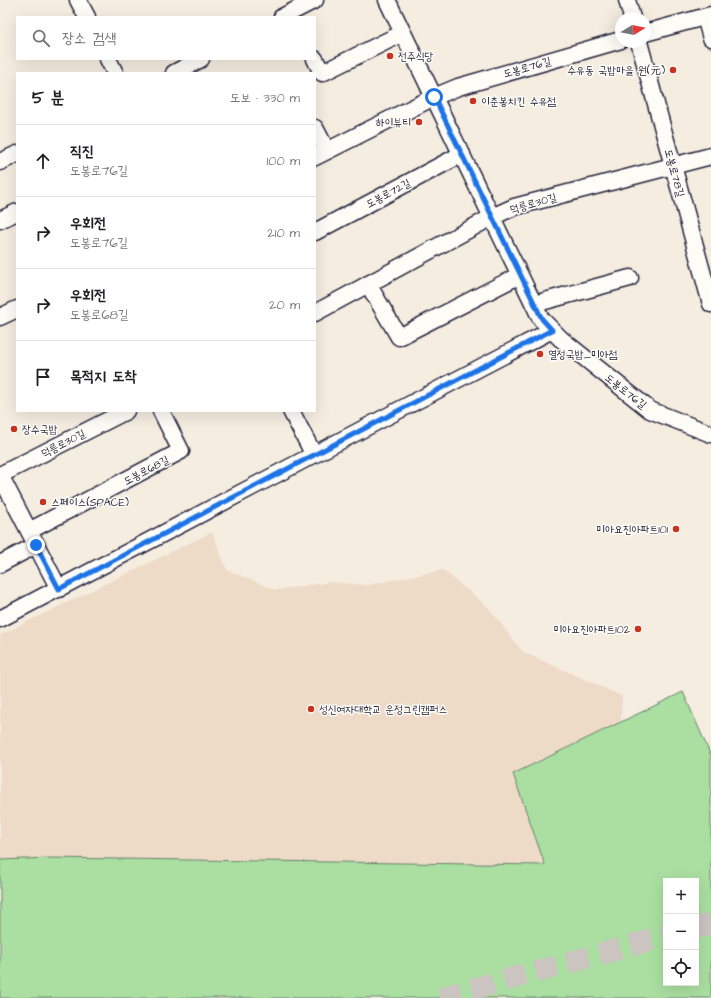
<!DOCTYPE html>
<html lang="ko">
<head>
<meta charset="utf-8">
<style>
  :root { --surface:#fff; --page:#f2f2f2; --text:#202124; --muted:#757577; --line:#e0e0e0 }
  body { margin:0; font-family:"Architects Daughter","LXGW WenKai TC","Poor Story",sans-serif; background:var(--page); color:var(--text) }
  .controls { position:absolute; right:12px; bottom:12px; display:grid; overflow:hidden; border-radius:0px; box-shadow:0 4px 16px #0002 }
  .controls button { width:36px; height:36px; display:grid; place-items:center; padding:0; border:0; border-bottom:1px solid var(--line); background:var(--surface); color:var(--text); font:20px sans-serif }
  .compass { position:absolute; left:615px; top:12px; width:36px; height:36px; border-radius:50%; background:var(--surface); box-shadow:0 4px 16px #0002; rotate:80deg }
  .stop { position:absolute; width:12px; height:12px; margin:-9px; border:3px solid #1a73e8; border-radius:50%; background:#fff }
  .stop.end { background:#1a73e8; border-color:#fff; box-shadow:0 1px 4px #0008 }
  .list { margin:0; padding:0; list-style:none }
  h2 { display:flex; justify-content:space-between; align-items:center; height:52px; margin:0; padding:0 16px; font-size:17px }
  h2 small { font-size:13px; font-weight:400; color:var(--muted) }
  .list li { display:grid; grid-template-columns:26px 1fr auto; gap:12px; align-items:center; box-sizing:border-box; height:72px; padding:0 16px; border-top:1px solid var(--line) }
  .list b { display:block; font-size:15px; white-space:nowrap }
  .list p { margin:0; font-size:13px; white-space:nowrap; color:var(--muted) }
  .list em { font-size:13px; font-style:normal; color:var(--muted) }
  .icon { flex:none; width:22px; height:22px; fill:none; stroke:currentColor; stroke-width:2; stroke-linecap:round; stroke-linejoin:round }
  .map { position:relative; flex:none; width:711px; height:998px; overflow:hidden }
  .search { position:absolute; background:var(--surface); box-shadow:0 4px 16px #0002; left:16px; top:16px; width:300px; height:44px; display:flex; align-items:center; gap:10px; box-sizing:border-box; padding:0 14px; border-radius:0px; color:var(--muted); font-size:15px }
  .panel { position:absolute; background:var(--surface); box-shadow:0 4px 16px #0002; left:16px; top:72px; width:300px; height:340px; border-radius:0px }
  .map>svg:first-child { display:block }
</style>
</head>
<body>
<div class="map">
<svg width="711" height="998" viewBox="0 0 711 998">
  <rect width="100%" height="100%" fill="#f6ede1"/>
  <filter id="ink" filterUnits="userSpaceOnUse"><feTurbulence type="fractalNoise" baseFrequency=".025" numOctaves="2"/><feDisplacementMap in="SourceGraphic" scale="8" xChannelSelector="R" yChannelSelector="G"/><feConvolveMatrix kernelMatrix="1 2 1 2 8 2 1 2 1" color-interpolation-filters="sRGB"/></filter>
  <g filter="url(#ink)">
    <path fill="#eedbc7" d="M212 532 227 570 276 590 330 582 367 585 443 570 488 607 523 652 622 696 621 722 513 774 546 865 0 862V635Z"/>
    <path fill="#aadfa1" stroke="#66806e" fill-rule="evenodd" d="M683 692 711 756V998H0V860L48 858 545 865 513 774ZM666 881H696V983H666Z"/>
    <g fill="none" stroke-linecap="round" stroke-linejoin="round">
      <path stroke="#ccc4c0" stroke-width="22" stroke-dasharray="22 11" stroke-linecap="butt" d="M696 928 711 924
        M440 998 666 936"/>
      <g stroke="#22223b" stroke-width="19">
        <path id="street" d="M78 0 87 17
          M387 0 541 319 561 339 650 410 711 434
          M627 0 632 18
          M282 17 315 0
          M705 17 711 38
          M645 33 711 15
          M639 42 711 304
          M108 59 115 73
          M315 59 322 73 403 33
          M174 73 201 59
          M315 128 327 151
          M315 157 434 97 458 87 621 40
          M0 162 17 154
          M0 220 17 212
          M315 232 462 154
          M368 284 399 337 520 275
          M534 304 630 278
          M315 313 492 217 514 207 711 156
          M0 317 17 309
          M291 411 314 455
          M0 475 126 411
          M0 475 59 589
          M29 531 181 451 161 411
          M0 564 36 545
          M0 619 552 330"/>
      </g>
      <use href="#street" stroke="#fdfcf7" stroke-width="16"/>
    </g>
  </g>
  <g fill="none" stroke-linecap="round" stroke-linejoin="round" filter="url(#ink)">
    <path stroke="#1a73e8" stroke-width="5" d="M36 545 59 589 552 330 542 319 434 97"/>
  </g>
  <g fill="#c8321e" stroke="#fdfcf7" stroke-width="1.5">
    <circle cx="390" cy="56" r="4"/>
    <circle cx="673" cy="70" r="4"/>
    <circle cx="473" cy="101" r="4"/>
    <circle cx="419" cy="122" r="4"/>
    <circle cx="540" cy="354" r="4"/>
    <circle cx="14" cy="429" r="4"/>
    <circle cx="43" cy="502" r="4"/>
    <circle cx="676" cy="529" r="4"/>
    <circle cx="638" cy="629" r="4"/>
    <circle cx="311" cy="709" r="4"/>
  </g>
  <g text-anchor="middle" stroke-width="3" stroke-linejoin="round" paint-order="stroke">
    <g font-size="11" fill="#22223b" stroke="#fdfcf7" text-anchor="start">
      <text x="398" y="60">전주식당</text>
      <text x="665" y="74" text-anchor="end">수유동 국밥마을 원(元)</text>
      <text x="481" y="105">이춘봉치킨 수유점</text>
      <text x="411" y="126" text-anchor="end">하이뷰티</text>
      <text x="548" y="358">열정국밥_미아점</text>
      <text x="22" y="433">장수국밥</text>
      <text x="51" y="506">스페이스(SPACE)</text>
      <text x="668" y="533" text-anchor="end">미아요진아파트101</text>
      <text x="630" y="633" text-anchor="end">미아요진아파트102</text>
      <text x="319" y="713">성신여자대학교 운정그린캠퍼스</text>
    </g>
    <g font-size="11" fill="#22223b" stroke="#fdfcf7">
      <text transform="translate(527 67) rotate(-16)" y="4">도봉로76길</text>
      <text transform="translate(675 173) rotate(75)" y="4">도봉로78길</text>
      <text transform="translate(388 193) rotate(-28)" y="4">도봉로72길</text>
      <text transform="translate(533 203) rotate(-16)" y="4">덕릉로30길</text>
      <text transform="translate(626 391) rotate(38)" y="4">도봉로76길</text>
      <text transform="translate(63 443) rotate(-27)" y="4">덕릉로30길</text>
      <text transform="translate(146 470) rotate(-28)" y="4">도봉로68길</text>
    </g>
  </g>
</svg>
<div class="controls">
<button>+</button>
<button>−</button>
<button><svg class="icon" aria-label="locate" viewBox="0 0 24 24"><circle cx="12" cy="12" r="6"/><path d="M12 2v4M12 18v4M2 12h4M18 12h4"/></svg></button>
</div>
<svg class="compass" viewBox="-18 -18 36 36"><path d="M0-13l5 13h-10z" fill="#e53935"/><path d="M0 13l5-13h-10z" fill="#757577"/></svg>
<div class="stop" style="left:434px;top:97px"></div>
<div class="stop end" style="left:36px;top:545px"></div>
<div class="search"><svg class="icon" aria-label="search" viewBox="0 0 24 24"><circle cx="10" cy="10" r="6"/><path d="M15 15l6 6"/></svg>장소 검색</div>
<section class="panel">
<h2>5 분<small>도보 · 330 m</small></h2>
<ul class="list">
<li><svg class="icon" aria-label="ahead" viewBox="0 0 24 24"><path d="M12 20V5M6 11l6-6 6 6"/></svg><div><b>직진</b><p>도봉로76길</p></div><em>100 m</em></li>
<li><svg class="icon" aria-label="right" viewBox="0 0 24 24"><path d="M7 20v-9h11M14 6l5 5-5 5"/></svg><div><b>우회전</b><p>도봉로76길</p></div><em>210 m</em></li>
<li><svg class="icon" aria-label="right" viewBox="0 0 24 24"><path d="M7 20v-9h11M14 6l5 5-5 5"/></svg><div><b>우회전</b><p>도봉로68길</p></div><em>20 m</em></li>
<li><svg class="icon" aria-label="arrive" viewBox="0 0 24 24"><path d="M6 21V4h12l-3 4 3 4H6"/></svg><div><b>목적지 도착</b></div></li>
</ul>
</section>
</div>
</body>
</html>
